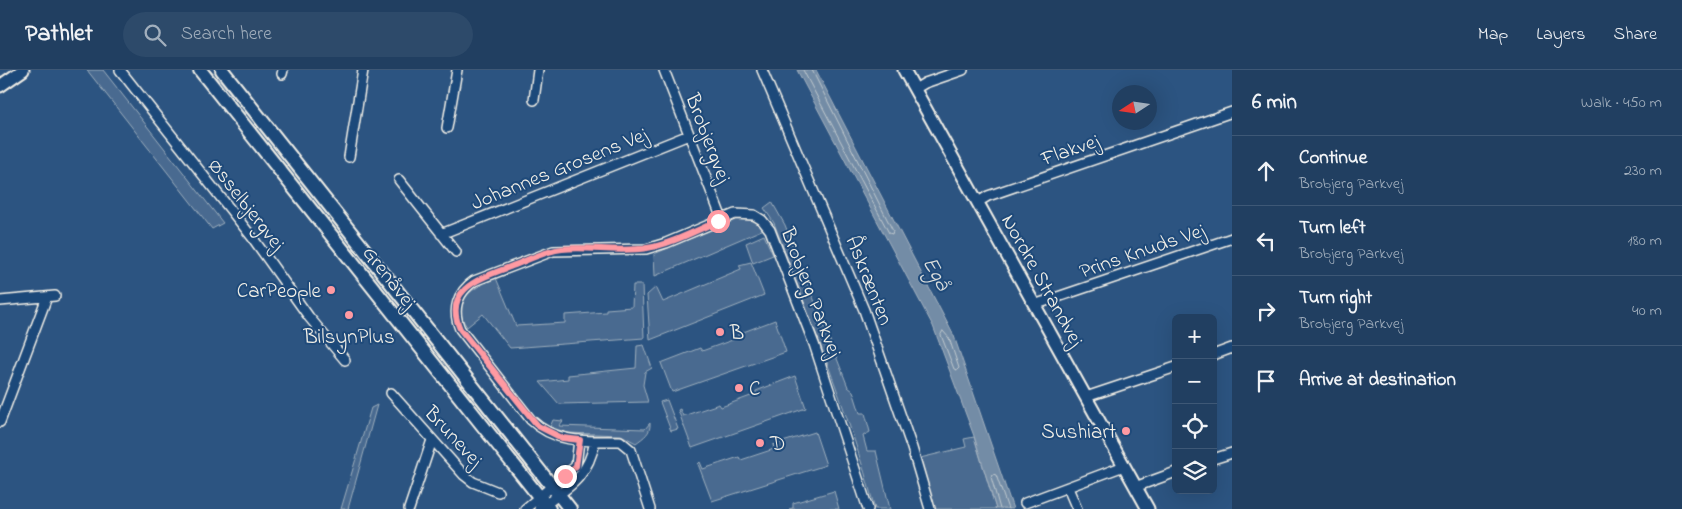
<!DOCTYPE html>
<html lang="en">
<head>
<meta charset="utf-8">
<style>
  :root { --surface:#213f61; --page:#2d4a6a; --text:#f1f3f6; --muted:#a2afbd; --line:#3e5876 }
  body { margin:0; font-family:"Indie Flower",sans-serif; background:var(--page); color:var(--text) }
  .controls { position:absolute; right:15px; bottom:15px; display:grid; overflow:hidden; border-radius:8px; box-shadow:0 5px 20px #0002 }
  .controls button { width:45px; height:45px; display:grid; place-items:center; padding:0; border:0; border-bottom:1px solid var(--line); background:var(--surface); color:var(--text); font:25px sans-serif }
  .compass { position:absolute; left:1112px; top:15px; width:45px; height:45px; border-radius:50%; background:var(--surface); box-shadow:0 5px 20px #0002; rotate:258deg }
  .stop { position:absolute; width:15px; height:15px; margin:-11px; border:4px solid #ff9aa2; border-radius:50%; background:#fff }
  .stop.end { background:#ff9aa2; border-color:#fff; box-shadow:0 1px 5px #0008 }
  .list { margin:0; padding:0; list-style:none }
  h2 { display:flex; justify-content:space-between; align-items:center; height:65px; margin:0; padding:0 20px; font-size:21px }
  h2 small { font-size:16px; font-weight:400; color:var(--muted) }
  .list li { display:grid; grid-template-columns:32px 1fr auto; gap:15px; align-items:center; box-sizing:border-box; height:70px; padding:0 20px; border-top:1px solid var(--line) }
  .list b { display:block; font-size:19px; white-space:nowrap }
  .list p { margin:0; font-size:16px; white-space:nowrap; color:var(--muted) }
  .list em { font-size:16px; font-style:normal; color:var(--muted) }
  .icon { flex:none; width:28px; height:28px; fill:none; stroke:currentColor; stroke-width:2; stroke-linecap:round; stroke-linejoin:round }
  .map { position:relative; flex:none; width:1232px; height:439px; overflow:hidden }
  header { display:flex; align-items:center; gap:30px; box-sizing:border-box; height:70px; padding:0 25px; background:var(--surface); border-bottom:1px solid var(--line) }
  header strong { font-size:24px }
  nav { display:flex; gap:28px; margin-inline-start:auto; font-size:18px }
  .search { width:350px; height:45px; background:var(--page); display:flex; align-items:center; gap:12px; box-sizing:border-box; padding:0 18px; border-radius:28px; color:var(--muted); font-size:19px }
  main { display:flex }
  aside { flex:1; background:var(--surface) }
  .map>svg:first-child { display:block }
</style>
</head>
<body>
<header>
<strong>Pathlet</strong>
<div class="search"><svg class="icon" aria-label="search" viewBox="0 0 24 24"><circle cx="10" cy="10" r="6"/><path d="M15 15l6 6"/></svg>Search here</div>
<nav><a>Map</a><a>Layers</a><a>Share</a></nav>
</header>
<main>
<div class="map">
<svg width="1232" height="439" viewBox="0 0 1232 439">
  <rect width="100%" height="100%" fill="#2c5481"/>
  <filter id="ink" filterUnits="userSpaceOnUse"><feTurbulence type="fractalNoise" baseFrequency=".02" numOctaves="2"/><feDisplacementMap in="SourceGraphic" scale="10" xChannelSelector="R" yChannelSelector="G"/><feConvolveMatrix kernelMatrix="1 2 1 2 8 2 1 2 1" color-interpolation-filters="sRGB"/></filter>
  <g filter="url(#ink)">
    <path fill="#496b90" stroke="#9eaebc" d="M87 0H103L223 153 212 159Z
      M206 0H210L258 54 541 410 539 412 477 334 433 285Z
      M772 132 785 155 848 317 853 321 860 343H865L870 362 863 366 867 381H876L890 439H875C849 342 809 247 774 153L764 138Z
      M739 148 758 152 764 159 655 206 654 184Z
      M764 165 773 185 753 193 746 173Z
      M751 192 764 225 650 270 647 225 656 217 663 232 741 199 739 195Z
      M496 208 516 256 565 253V245L606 242V239L632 237 633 215H642L644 268 510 278 483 244 467 257C448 230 475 217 496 208Z
      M775 250 786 282 672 322 661 293 700 278 702 281 738 268V264Z
      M644 275 652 298 645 302 643 315 648 332 559 334 540 312 568 309V305L636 298 637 276Z
      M795 306 806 338 692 378 678 340 680 339 683 346 719 334 721 337 756 324V321Z
      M667 330 678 359 671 361 660 332Z
      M377 335 348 439H341L371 338Z
      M553 350 563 351 559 356 645 359 650 353C651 363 644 367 636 373L621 365 568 363 550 357Z
      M815 362 826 395 712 431 698 394 700 392 703 399 739 387 741 390 774 379 773 375Z
      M974 367 996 439H934L920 388 966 377 964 369Z
      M834 421 839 439H789L793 438V433Z"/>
    <path fill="#738ca6" stroke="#a7b4c0" d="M797 0H816L954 266 1013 439H996L974 366 933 256Z"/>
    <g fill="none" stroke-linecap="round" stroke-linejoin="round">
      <path stroke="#c0c9ce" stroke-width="1" d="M803 0 889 163 892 164 893 161 812 0
        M943 261 949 268 959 298 957 300 954 299 941 265Z
        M1000 439 991 407 993 404 996 405 1008 439"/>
      <g stroke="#f4f1e8" stroke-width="12">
        <path id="minor" d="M120 0 252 167 309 247 345 290
          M664 0 722 149
          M762 0 864 240 912 378 930 439
          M282 4 283 0
          M915 19 925 13 963 0
          M534 30 538 0
          M447 58 457 0
          M349 87 363 0
          M399 110 456 182
          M978 132 988 126 1232 42
          M441 164 689 65
          M0 231 55 226
          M1034 235 1232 168
          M1213 285 1232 278
          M391 323 464 405 473 412 498 422
          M1086 327 1176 297
          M0 352 47 227
          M1213 389 1232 383
          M1135 417 1176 402
          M1068 418 1077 439
          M1025 433 1124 396
          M409 439 432 370
          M525 439 576 396 579 370
          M539 439C568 418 588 408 595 371
          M650 439 631 380 620 371C588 371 556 374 531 350L460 259C452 240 457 223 474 211L553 181 646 179 666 173 735 144 754 145 762 150 770 160 814 274 868 439"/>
      </g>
      <g stroke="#f4f1e8" stroke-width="15">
        <path id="tertiary" d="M904 0 1148 439
          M0 16 23 0"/>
      </g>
      <g stroke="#f4f1e8" stroke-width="16">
        <path id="secondary" d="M200 0 549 439
          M222 0 570 439"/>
      </g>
      <use href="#minor" stroke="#1f4a7a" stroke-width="9"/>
      <use href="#tertiary" stroke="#1f4a7a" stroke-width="11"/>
      <use href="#secondary" stroke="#1f4a7a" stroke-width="12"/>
    </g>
  </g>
  <g fill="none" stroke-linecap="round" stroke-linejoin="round" filter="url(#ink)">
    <path stroke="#ff9aa2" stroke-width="6" d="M565 406 576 396 580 370 562 368 538 356 460 259C442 218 482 208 512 196 528 190 545 181 562 179 590 176 619 183 647 178 671 174 695 161 718 151"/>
  </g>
  <g fill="#ff9aa2" stroke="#1f4a7a" stroke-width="2">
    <circle cx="331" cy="220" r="5"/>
    <circle cx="349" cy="245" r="5"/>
    <circle cx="720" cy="262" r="5"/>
    <circle cx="739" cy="318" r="5"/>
    <circle cx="1126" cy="361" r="5"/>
    <circle cx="760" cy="373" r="5"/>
  </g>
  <g text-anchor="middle" stroke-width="4" stroke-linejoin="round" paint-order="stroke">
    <g font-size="21" fill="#f4f1e8" stroke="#1f4a7a">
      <text transform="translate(709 68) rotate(69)" y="7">Brobjergvej</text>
      <text transform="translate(1070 79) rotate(-19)" y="7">Flakvej</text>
      <text transform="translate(559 98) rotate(-22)" y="7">Johannes Grosens Vej</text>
      <text transform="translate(247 134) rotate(52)" y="7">Øsselbjergvej</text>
      <text transform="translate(1142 180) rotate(-19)" y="7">Prins Knuds Vej</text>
      <text transform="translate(390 207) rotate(52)" y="7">Grenåvej</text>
      <text transform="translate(870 210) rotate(68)" y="7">Åskrænten</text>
      <text transform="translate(1043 210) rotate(61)" y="7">Nordre Strandvej</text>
      <text transform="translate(812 222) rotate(69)" y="7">Brobjerg Parkvej</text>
      <text transform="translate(454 366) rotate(47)" y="7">Brunevej</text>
    </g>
    <g font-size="21" fill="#f4f1e8" stroke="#1f4a7a" text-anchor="start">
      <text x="321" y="227" text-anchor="end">CarPeople</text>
      <text x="730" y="269">B</text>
      <text x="349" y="273" text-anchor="middle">BilsynPlus</text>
      <text x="749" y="325">C</text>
      <text x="1116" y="368" text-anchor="end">Sushiart</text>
      <text x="770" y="380">D</text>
    </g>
    <g font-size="22" font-style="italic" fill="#dadddb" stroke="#1f4a7a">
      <text transform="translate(938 203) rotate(61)" y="8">Egå</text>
    </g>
  </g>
</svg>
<div class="controls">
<button>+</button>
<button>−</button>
<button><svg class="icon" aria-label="locate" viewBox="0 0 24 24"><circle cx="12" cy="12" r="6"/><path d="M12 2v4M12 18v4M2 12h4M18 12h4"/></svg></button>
<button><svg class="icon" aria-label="layers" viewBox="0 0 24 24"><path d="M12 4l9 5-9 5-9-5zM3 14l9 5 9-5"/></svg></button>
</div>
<svg class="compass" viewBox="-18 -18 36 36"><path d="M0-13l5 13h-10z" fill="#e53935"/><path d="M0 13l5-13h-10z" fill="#a2afbd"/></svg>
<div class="stop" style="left:718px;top:151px"></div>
<div class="stop end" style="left:565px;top:406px"></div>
</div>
<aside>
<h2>6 min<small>Walk · 450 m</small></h2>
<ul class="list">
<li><svg class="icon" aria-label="ahead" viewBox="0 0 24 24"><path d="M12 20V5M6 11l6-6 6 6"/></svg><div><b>Continue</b><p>Brobjerg Parkvej</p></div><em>230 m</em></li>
<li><svg class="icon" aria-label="left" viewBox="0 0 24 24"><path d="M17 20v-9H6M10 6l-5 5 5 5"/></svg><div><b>Turn left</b><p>Brobjerg Parkvej</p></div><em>180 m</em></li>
<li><svg class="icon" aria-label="right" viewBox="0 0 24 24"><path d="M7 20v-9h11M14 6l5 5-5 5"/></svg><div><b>Turn right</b><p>Brobjerg Parkvej</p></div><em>40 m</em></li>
<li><svg class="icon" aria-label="arrive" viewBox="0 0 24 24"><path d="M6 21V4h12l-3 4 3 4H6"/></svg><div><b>Arrive at destination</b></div></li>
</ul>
</aside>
</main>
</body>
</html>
